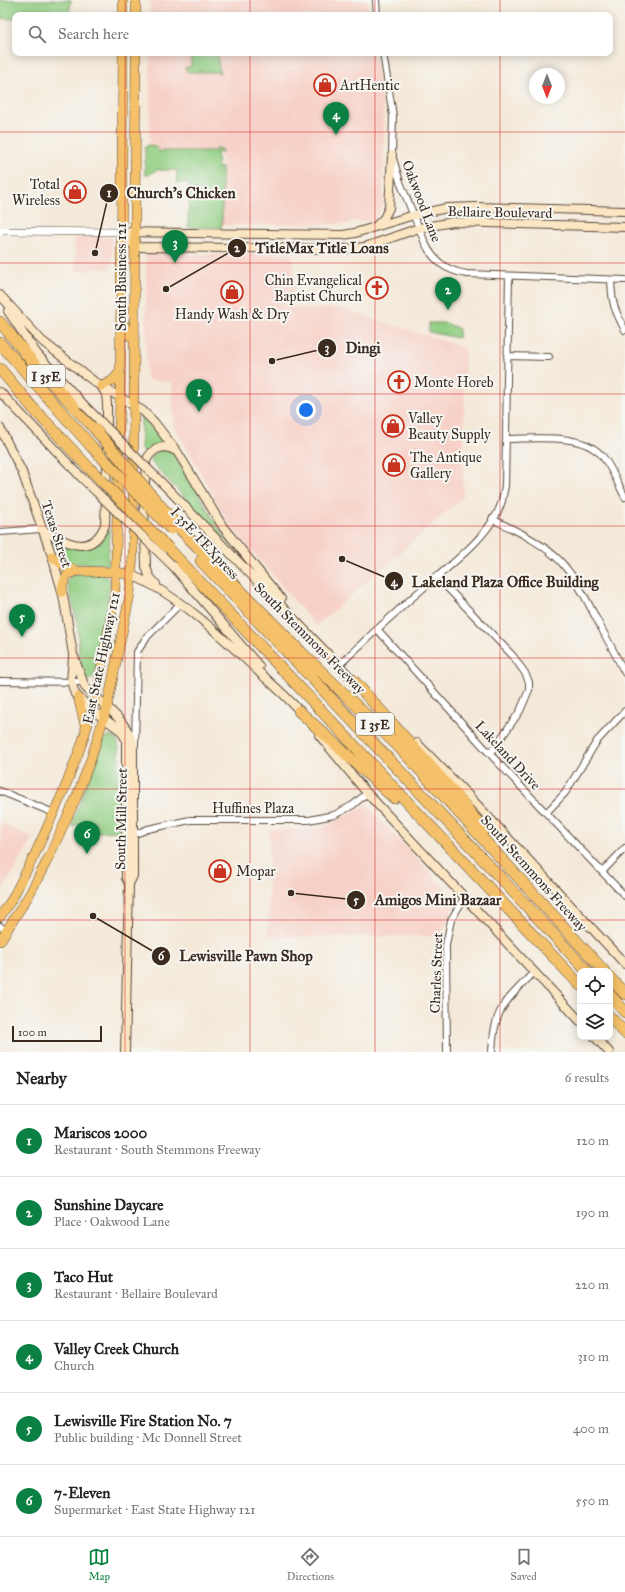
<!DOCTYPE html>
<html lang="en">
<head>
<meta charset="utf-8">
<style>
  :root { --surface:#fff; --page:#f2f2f2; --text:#222; --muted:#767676; --line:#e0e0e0; --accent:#0b8043 }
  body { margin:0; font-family:"IM FELL Great Primer",serif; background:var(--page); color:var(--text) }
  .controls { position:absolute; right:12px; bottom:12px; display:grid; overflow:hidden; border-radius:8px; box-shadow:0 2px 10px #0003 }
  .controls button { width:36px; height:36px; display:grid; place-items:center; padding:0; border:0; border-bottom:1px solid var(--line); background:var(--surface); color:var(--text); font:20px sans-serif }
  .compass { position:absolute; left:529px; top:68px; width:36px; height:36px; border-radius:50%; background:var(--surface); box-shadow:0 2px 10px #0003; rotate:180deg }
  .scale { position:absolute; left:12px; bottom:10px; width:90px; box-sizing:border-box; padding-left:4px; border:2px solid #3b2a1e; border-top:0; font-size:11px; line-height:14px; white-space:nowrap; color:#3b2a1e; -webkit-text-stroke:3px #f6f6f2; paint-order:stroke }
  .you { position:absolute; left:306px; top:410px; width:14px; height:14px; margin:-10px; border:3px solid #fff; border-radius:50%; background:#1a73e8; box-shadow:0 0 0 6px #1a73e833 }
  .badge { display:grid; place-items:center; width:26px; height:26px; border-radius:50%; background:var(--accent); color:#fff; font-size:13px; font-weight:700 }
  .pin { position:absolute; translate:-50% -33px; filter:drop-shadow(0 1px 2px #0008) }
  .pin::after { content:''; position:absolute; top:21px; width:14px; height:12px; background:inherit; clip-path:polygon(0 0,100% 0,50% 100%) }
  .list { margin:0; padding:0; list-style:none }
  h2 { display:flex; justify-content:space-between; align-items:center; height:52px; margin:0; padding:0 16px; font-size:17px }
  h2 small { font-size:13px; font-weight:400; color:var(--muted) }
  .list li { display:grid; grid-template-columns:26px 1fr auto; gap:12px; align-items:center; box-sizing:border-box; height:72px; padding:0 16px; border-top:1px solid var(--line) }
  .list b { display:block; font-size:15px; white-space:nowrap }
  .list p { margin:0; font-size:13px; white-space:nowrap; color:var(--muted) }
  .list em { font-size:13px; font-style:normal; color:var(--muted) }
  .icon { flex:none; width:22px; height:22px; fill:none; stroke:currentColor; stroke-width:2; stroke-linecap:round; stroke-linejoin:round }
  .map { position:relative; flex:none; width:625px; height:1052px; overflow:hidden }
  .search { position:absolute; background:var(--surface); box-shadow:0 2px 10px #0003; left:12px; right:12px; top:12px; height:44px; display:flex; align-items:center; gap:10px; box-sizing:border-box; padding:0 14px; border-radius:8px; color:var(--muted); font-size:15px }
  .sheet { height:484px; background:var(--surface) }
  nav { display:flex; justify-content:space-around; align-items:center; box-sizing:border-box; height:56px; border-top:1px solid var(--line); background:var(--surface); font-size:11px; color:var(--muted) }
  nav a { display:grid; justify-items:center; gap:2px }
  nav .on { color:var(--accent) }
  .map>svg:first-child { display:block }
</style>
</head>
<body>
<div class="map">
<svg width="625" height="1052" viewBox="0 0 625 1052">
  <rect width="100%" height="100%" fill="#f6f6f2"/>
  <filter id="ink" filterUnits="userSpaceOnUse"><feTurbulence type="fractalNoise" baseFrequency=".025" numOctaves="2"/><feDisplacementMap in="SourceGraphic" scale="8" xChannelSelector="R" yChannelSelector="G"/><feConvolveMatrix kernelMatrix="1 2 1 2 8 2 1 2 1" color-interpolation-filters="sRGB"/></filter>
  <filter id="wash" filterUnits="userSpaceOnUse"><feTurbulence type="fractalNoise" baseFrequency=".012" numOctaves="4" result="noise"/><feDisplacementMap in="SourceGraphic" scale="16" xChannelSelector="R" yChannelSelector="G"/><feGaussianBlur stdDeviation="0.9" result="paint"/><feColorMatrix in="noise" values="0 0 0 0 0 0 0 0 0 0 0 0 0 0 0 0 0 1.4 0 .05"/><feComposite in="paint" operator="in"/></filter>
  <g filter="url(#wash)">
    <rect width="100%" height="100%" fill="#f4e9d9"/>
    <path fill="#f7d1c7" d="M150 0H367L368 15H150Z
      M150 53H374L383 108 384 136 383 205 374 221H350V224L222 225 221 151H150Z
      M75 237H112V268L75 271Z
      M146 253 293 255 294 308 343 309 465 348 463 497 316 626 228 523 175 426 172 382 146 380Z
      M367 806 457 901 451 911 441 936 268 937 269 830 311 829 324 826Z
      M0 823 33 837 0 895Z"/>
    <path fill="#93cf84" stroke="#677c51" d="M0 0H71L69 15H15V19L0 18Z
      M191 53H218L219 71 222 72H188L186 70 185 67H191Z
      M149 145 156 146 158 151H216V147L222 150V152L217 153 218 168H222V224L221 228 188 227 189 183H177V170H156L149 175H145V147Z
      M429 323H446L459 329 458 338 429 332Z
      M141 416 157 432 163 442 150 447 146 452 141 450Z
      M160 450H170C193 480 208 515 231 545L226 541 151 462 153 455Z
      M108 530H110L108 565 70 563 59 557 51 537 87 548 100 543Z
      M72 574C84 574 103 569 110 581L107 608 94 677 89 680 85 678 79 663 78 627 67 581Z
      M110 735 117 739 119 748V828L117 831 98 832 96 830 95 822 76 825 73 828V820L104 738 107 739Z"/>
  </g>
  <g filter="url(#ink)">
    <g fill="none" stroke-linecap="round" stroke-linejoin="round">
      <g stroke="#57473a" stroke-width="8">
        <path id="minor" d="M376 0 377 15
          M383 53 393 116 392 155 400 182 425 243C434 262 447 271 467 274L625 280
          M611 280C612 304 614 309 625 330
          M507 356 549 357
          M506 439C534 439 584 432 603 457 612 468 618 484 625 497
          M492 519C515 530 537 540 556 557 573 573 584 595 595 616 605 635 615 654 625 673
          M0 532 41 529
          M436 576 513 656 525 673 529 682V690L520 711 490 754
          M377 629 490 754 625 896
          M339 665C363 642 388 619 413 597 441 572 492 537 502 501 503 496 504 491 505 486L509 276
          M0 681 82 682
          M135 745 137 652 146 638 180 604
          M0 791 54 813
          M546 813 565 793 597 741 625 711
          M133 835 148 829 190 820H309L334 815 340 812 353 805 367 793
          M602 872 625 848
          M0 926 7 932
          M447 1052 446 945 451 920 464 898
          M492 1052C494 1007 505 1003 534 972"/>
      </g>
      <g stroke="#57473a" stroke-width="8">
        <path id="tertiary" d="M0 231 121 232"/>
      </g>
      <g stroke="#57473a" stroke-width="10">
        <path id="secondary" d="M376 226 384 218 389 208 392 155
          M121 232 135 247 343 249 365 247 419 228 453 222 625 227
          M121 232 343 235 355 233 414 215 447 208 475 207 625 211
          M0 295 42 341 96 383 143 411 154 422 178 453 223 527 281 599
          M8 311 37 354 83 404
          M0 392 82 478
          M0 428 22 472 52 556 63 595 73 654 85 687C103 704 124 718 133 742V876L129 884 125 1052
          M171 492 356 683
          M41 529C65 542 91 559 105 525L107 465V404L106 394 101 386
          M173 566 259 666
          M131 575C179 595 220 635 258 671 273 685 289 698 302 714
          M156 584 149 576 146 566 144 505 146 461C152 448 164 443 176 451
          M73 657 71 681 75 694 92 710 120 730 126 739V878L129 884
          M319 735 367 793 580 1021
          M417 743 468 795 625 964
          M595 1037 609 1052"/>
      </g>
      <g stroke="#57473a" stroke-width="10">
        <path id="primary" d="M123 0V15
          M136 15V0
          M123 320 128 335 134 338
          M101 386C110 383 115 380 119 372
          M52 556 63 565 77 571 116 572 131 575
          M62 592 63 584 67 575 77 571
          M78 697 86 729
          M0 917 12 899 35 854 64 790 81 746 96 698 115 594 120 396 123 53
          M0 941 29 895 48 859 77 796 91 759 107 707 130 594 133 554 136 53"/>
      </g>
      <g stroke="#57473a" stroke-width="12">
        <path id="motorway" d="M0 322 36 366 94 428
          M0 343 92 447
          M0 369 32 407 89 468
          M180 529 301 652 398 746 604 971
          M167 547 580 985
          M201 561C330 698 460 833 587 971
          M353 680 450 788 484 830
          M299 711 394 798
          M610 978 625 994
          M610 995 625 1012
          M610 1017 625 1033"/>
      </g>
      <use href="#minor" stroke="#fff" stroke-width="6"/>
      <use href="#tertiary" stroke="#fff" stroke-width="7"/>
      <use href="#secondary" stroke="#fbe6c3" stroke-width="8"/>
      <use href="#primary" stroke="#f4c16a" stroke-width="9"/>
      <use href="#motorway" stroke="#f4c16a" stroke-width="11"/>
      <g stroke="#57473a" stroke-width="10" stroke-linecap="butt">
        <path id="secondary-bridge" d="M83 404 171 492
          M82 478 173 566"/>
      </g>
      <g stroke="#57473a" stroke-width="12" stroke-linecap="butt">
        <path id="motorway-bridge" d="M94 428 180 529
          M92 447 171 529
          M89 468 167 547"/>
      </g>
      <use href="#secondary-bridge" stroke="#fbe6c3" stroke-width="8"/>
      <use href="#motorway-bridge" stroke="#f4c16a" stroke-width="11"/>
    </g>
  </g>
  <path fill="none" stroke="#d62828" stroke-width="1" stroke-opacity="0.55" d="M125 0V15M250 0V15M375 0V15M500 0V15M125 53V1052M250 53V1052M375 53V1052M500 53V1052M0 132H625M0 263H625M0 394H625M0 526H625M0 658H625M0 789H625M0 920H625"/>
  <defs>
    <g id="shop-ring" transform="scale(1.15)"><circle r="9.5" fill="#f6f6f2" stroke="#c8321e" stroke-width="1.5"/><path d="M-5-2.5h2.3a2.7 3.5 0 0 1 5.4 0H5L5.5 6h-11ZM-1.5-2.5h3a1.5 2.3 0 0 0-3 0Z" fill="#c8321e"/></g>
    <g id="church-ring" transform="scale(1.15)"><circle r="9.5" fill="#f6f6f2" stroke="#c8321e" stroke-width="1.5"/><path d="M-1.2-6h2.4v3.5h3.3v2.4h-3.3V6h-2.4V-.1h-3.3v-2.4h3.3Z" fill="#c8321e"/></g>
  </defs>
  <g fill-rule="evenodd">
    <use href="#shop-ring" x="325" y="85"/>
    <use href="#shop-ring" x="75" y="192"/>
    <use href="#church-ring" x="377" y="288"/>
    <use href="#shop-ring" x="232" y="292"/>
    <use href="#church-ring" x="399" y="382"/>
    <use href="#shop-ring" x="393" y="426"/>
    <use href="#shop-ring" x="394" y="465"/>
    <use href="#shop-ring" x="220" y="871"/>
  </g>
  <g text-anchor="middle" stroke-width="4" stroke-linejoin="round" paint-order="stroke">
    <g fill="#f6f6f2" stroke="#73675e" stroke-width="1">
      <rect x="27" y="365" width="38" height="22" rx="3"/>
      <rect x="356" y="713" width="38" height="22" rx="3"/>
    </g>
    <g font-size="13" font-weight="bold" fill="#3b2a1e">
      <text x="46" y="381">I 35E</text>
      <text x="375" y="729">I 35E</text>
    </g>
    <g font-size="14" fill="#3b2a1e" stroke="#f6f6f2" text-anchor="start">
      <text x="340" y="90">ArtHentic</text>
      <text x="60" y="189" text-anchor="end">Total<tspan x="60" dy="16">Wireless</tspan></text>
      <text x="362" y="285" text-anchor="end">Chin Evangelical<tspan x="362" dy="16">Baptist Church</tspan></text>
      <text x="232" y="319" text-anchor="middle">Handy Wash &amp; Dry</text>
      <text x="414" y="387">Monte Horeb</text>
      <text x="408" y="423">Valley<tspan x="408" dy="16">Beauty Supply</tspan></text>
      <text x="410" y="462">The Antique<tspan x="410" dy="16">Gallery</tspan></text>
      <text x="236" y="876">Mopar</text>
    </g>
    <g font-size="14" fill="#3b2a1e" stroke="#f6f6f2">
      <text transform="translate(422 201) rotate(69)" y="5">Oakwood Lane</text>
      <text transform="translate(500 212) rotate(1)" y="5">Bellaire Boulevard</text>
      <text transform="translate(121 277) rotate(-90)" y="5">South Business 121</text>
      <text transform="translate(57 534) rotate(72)" y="5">Texas Street</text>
      <text transform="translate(205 543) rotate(47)" y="5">I 35E TEXpress</text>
      <text transform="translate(310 638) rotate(45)" y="5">South Stemmons Freeway</text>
      <text transform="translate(101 658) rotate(-78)" y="5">East State Highway 121</text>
      <text transform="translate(508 755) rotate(47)" y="5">Lakeland Drive</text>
      <text x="253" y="813">Huffines Plaza</text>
      <text transform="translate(121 819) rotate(-89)" y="5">South Mill Street</text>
      <text transform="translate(534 873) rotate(48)" y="5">South Stemmons Freeway</text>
      <text transform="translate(436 973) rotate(-88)" y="5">Charles Street</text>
    </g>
  </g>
  <path fill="none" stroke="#3b2a1e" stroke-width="1.5" d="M95 253L109 193M166 289L237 248M272 361L327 348M342 559L394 581M291 893L356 900M93 916L161 956"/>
  <g fill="#3b2a1e" stroke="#f6f6f2" stroke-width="1.5">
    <circle cx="95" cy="253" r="4"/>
    <circle cx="166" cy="289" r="4"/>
    <circle cx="272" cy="361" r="4"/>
    <circle cx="342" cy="559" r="4"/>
    <circle cx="291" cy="893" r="4"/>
    <circle cx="93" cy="916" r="4"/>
    <circle cx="109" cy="193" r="10"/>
    <circle cx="237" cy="248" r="10"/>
    <circle cx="327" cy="348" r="10"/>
    <circle cx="394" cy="581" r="10"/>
    <circle cx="356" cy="900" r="10"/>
    <circle cx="161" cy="956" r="10"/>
  </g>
  <g font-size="12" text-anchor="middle" font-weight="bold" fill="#fff">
    <text x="109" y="197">1</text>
    <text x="237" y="252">2</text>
    <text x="327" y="352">3</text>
    <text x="394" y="586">4</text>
    <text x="356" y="904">5</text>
    <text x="161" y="960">6</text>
  </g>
  <g font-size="15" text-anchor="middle" font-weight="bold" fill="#3b2a1e" stroke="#f6f6f2" stroke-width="4" stroke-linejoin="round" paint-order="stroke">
    <text x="181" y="198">Church's Chicken</text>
    <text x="322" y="253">TitleMax Title Loans</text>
    <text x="363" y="353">Dingi</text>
    <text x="505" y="587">Lakeland Plaza Office Building</text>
    <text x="438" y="905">Amigos Mini Bazaar</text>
    <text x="246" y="961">Lewisville Pawn Shop</text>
  </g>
</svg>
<div class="controls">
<button><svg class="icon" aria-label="locate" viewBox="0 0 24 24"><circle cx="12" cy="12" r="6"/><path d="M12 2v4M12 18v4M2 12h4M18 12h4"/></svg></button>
<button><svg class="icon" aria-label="layers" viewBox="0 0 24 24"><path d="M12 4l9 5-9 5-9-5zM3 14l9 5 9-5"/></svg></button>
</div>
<svg class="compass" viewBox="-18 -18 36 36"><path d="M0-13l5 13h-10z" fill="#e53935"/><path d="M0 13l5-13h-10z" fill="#767676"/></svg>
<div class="scale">100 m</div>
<div class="you"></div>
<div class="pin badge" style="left:199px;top:412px">1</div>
<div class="pin badge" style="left:448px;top:310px">2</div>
<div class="pin badge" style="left:175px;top:263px">3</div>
<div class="pin badge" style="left:336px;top:135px">4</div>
<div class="pin badge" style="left:22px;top:637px">5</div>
<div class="pin badge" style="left:87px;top:854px">6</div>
<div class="search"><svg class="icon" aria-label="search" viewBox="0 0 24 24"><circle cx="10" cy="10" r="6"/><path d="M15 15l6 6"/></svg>Search here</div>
</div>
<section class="sheet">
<h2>Nearby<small>6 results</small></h2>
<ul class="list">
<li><span class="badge">1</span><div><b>Mariscos 2000</b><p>Restaurant · South Stemmons Freeway</p></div><em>120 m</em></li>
<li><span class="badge">2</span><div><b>Sunshine Daycare</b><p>Place · Oakwood Lane</p></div><em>190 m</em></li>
<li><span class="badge">3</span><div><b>Taco Hut</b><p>Restaurant · Bellaire Boulevard</p></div><em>220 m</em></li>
<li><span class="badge">4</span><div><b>Valley Creek Church</b><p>Church</p></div><em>310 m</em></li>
<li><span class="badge">5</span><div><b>Lewisville Fire Station No. 7</b><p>Public building · Mc Donnell Street</p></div><em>400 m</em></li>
<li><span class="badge">6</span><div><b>7-Eleven</b><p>Supermarket · East State Highway 121</p></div><em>550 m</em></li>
</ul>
</section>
<nav>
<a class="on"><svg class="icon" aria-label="map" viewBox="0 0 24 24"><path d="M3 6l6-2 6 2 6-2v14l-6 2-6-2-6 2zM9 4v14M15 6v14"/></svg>Map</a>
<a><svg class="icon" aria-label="directions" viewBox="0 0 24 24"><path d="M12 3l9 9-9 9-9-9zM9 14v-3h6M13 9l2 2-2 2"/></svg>Directions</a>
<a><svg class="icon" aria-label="saved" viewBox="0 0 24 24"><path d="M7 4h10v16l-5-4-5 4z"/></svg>Saved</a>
</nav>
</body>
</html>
